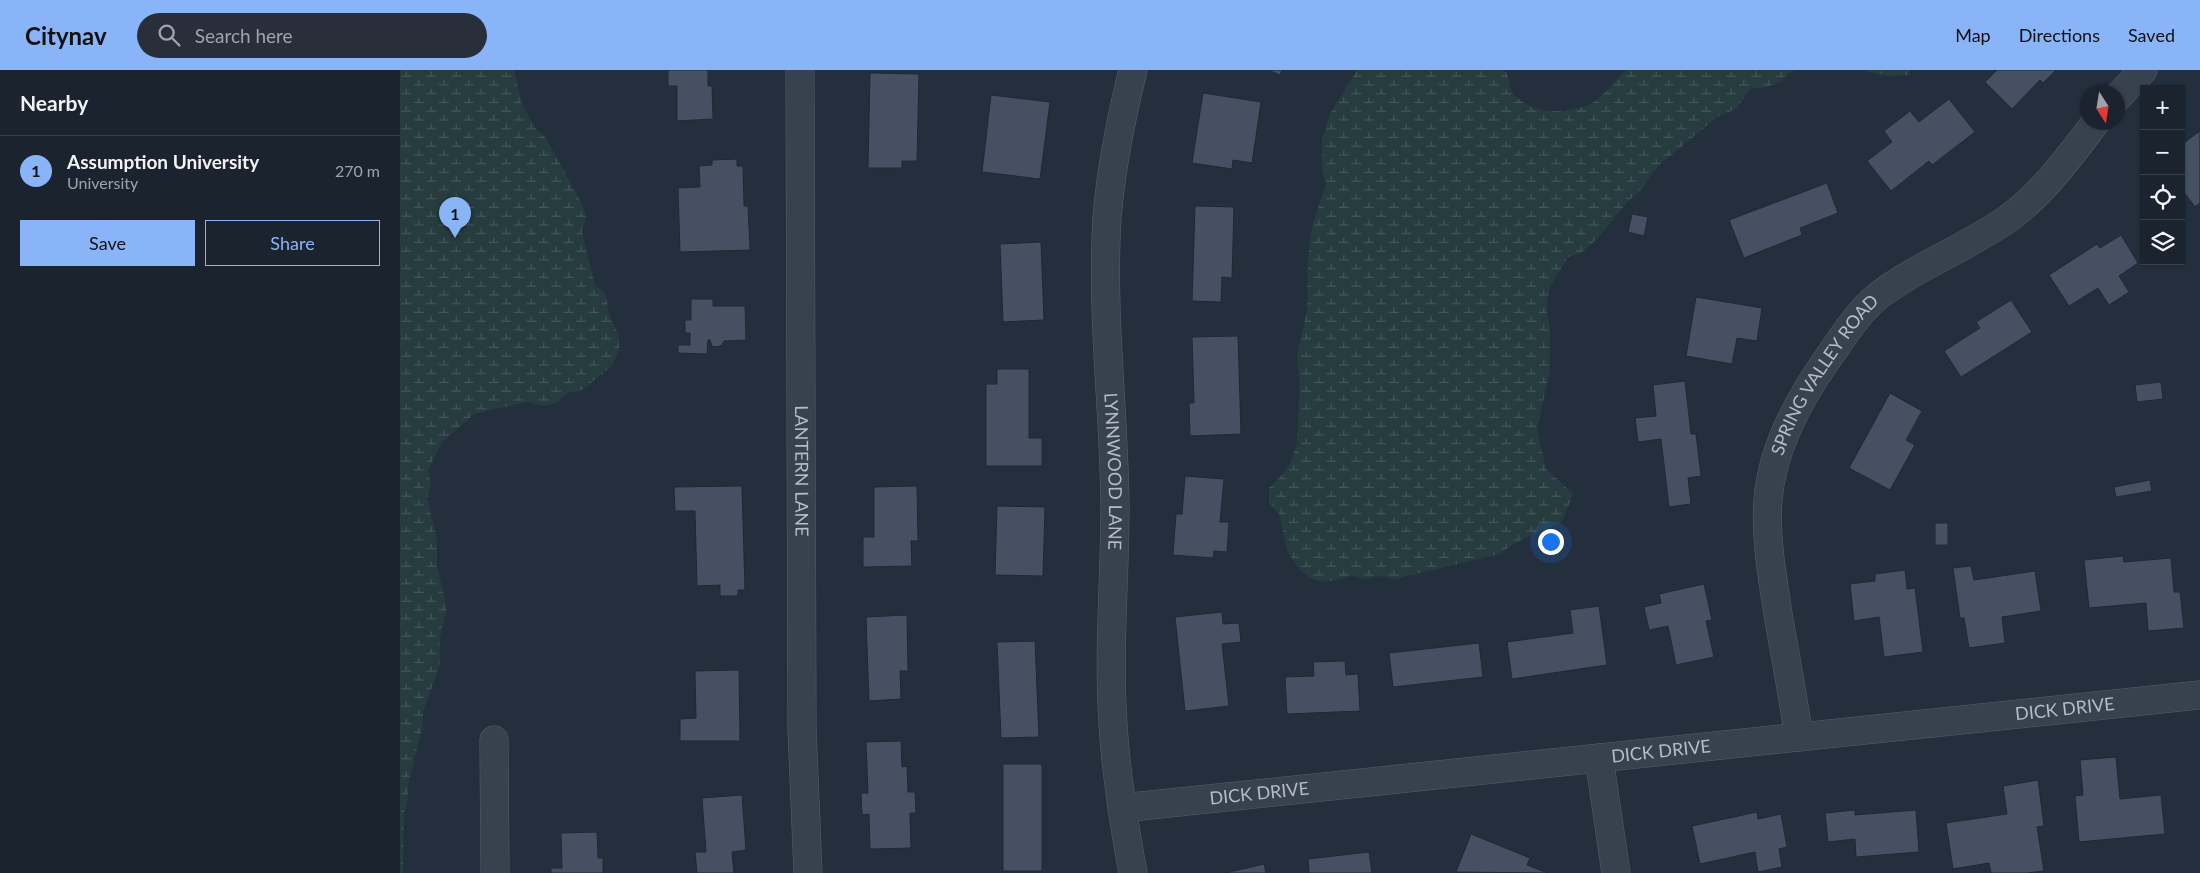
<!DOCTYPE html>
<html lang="en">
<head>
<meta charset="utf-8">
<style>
  :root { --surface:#1b232e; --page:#282f3a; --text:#f1f3f6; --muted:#a0a4aa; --line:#39404a; --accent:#8ab4f8 }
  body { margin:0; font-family:Lato,sans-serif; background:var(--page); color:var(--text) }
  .controls { position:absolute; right:15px; top:15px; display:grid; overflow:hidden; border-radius:0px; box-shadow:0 1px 4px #0004 }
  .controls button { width:45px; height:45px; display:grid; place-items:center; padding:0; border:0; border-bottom:1px solid var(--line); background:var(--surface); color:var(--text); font:25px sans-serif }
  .compass { position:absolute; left:1680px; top:15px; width:45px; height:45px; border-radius:50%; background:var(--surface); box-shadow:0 1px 4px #0004; rotate:168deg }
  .you { position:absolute; left:1150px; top:471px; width:18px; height:18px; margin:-12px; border:4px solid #fff; border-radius:50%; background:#1a73e8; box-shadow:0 0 0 8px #1a73e833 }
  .badge { display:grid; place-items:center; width:32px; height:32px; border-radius:50%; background:var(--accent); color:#111; font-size:16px; font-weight:700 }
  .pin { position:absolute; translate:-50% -41px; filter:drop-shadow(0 1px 2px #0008) }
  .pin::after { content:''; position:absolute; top:26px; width:18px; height:15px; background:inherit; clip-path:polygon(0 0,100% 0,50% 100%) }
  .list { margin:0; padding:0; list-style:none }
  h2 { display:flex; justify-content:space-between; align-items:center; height:65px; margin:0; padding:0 20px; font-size:21px }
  h2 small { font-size:16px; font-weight:400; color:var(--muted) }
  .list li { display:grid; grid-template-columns:32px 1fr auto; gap:15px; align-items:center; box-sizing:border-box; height:70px; padding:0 20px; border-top:1px solid var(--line) }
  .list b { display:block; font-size:19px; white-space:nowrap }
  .list p { margin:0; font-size:16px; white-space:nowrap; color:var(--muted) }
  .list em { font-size:16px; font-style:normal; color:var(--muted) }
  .actions { display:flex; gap:10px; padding:15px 20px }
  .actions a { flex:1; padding:11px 0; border:1px solid var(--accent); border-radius:0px; text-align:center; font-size:18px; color:var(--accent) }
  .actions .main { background:var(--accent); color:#111 }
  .icon { flex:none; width:28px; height:28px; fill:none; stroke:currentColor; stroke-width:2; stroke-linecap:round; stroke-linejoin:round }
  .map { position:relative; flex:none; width:1800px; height:803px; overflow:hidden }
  header { display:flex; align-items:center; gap:30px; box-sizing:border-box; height:70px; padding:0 25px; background:var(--accent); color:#111 }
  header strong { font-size:24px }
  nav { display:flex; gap:28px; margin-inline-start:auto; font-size:18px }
  .search { width:350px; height:45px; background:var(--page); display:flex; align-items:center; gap:12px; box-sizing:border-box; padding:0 18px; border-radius:28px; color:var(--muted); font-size:19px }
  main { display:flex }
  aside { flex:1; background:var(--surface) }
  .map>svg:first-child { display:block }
</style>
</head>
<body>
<header>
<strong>Citynav</strong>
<div class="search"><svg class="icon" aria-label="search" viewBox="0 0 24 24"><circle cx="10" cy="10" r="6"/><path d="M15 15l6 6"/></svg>Search here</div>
<nav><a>Map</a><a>Directions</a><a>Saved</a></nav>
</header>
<main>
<aside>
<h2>Nearby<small></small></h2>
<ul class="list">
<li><span class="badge">1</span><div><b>Assumption University</b><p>University</p></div><em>270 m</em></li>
</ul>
<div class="actions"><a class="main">Save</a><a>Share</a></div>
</aside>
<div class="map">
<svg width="1800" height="803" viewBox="0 0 1800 803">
  <defs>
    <pattern id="wetland-marsh" width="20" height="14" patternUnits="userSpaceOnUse" patternTransform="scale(1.25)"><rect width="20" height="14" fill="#263c3f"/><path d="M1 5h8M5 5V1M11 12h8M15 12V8" fill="none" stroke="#435659"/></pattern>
  </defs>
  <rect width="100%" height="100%" fill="#242f3e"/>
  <path fill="url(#wetland-marsh)" d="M0 0H114L122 34 136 59 145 67 156 86 182 134 186 147 182 162 195 215 205 223 210 247 219 266V280L212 296 182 320 168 323 156 333 143 336 128 332 74 344 42 372 28 400 31 414 27 429 37 469V497L47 537 40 567V595L23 641V655L8 715V729L4 743 3 803H0Z
    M957 0H1104C1111 6 1107 18 1114 24 1130 42 1151 44 1174 39 1179 38 1185 37 1189 35 1203 27 1215 12 1225 0H1396C1388 2 1386 7 1379 12 1370 17 1362 18 1351 18L1336 39 1317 47 1258 96 1240 121 1228 131 1196 170 1181 183 1168 187 1151 215 1147 230V244L1150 258V300L1137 359 1146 399 1173 424 1162 452C1140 462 1119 468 1100 484L995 509 980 506 967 509 952 506 926 512 911 509 898 498 888 483 879 444 869 432V418L883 404 891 392 897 373 900 313 897 285 907 241 908 185 912 157 926 114 922 98V70L930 44Z
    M1462 0H1510L1508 5 1488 6Z"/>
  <path fill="#455162" stroke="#1f2835" d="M268 0H308V16H312L313 49 277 51V16H268Z
    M868 0H882L880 5Z
    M1597 0H1656L1643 13 1640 10 1612 39 1585 12Z
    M470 3 519 4 517 91H502V98H468Z
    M803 23 861 32 852 93 833 90 832 99 792 93Z
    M591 25 650 32 640 109 582 102Z
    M1549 29 1575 62 1532 95 1529 91 1491 121 1467 91 1492 72 1484 61 1510 41 1519 52Z
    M1800 61V133L1795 137 1783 121 1781 123V75Z
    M337 89V96H343L344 136H348L350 180 280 182 278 118 300 117 299 96 312 95V90Z
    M1427 113 1438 143 1400 158 1402 165 1344 188 1329 150Z
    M795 136 834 137 832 208 822 207 821 232 792 231Z
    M1232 144 1248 147 1244 166 1228 162Z
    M1721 165 1738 193 1719 206 1729 222 1709 235 1698 218 1669 236 1649 205 1697 174 1700 178Z
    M641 172 644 250 603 252 600 174Z
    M1296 227 1362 238 1357 271 1337 268 1332 294 1286 286Z
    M291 229H313V236H345L346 270 324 271 322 275 317 277 312 276 310 270H308L307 284 278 283V275H290V263H285V250H291Z
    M1611 230 1632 262 1561 307 1544 281 1580 258 1576 252Z
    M838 266 841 364 790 366 789 333H794L792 267Z
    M597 299H629V368H642V396H586V314H597Z
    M1285 311 1291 364H1296L1301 406 1288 408 1291 434 1269 437 1261 369 1238 372 1235 348 1256 346 1253 315Z
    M1761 312 1763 329 1737 332 1735 315Z
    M1490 323 1522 341 1506 370 1515 375 1490 420 1449 398Z
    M785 406 824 409 820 452H829L827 482 814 481 813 488 773 485 776 444H782Z
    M1750 410 1752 421 1716 427 1714 417Z
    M342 416 345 520H338V526H320V515L297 516 295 441H275L274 417Z
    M517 416 518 471H511L512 496 463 497V467H474V417Z
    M597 436 645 437 643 506 595 505Z
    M1535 453H1548V475H1535Z
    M1723 486 1724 492 1771 488 1774 522H1780L1784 558 1748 561 1746 533 1689 538 1684 490Z
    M1571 496 1574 510 1635 501 1641 541 1602 547 1605 573 1569 578 1564 548H1560L1553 498Z
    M1505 500 1507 519 1515 518 1523 582 1484 587 1479 547 1454 551 1450 514 1475 511V504Z
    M1304 514 1312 550 1306 551 1314 587 1276 595 1268 556 1249 560 1244 537 1261 533 1259 524Z
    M1199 536 1207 595 1112 609 1107 572 1173 563 1170 540Z
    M822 542 823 554 839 553 841 572 822 574 829 636 785 641 775 547Z
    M507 545 508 601H500L501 629 469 631 466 547Z
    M635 571 639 667 601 668 597 572Z
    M1079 573 1083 607 993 617 989 583Z
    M945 591 946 605 958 604 960 641 887 644 885 607 914 606 913 592Z
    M339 600 340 671H280V649L296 648 295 601Z
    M501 671 502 697 507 696 508 722H515L516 743H510L511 778 470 779 469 744 462 745 461 723H468L466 672Z
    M1716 687 1720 729 1761 725 1765 764 1679 772 1675 726 1683 725 1680 690Z
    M603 694H642V801H603Z
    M1638 710 1644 756 1637 757 1644 801 1627 803H1591L1589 793 1553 799 1546 753 1607 744 1603 716Z
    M342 725 346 780 332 782 334 803H297L295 782H306L302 728Z
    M1455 740V745L1516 740 1519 782 1456 787 1455 769 1428 772 1425 743Z
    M1357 742 1358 749 1381 744 1387 777 1379 779 1382 797 1358 802 1355 782 1300 794 1292 756Z
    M197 762 198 788H203V803H151V798H162L161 763Z
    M1071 764 1130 788 1127 795 1148 803 1056 802Z
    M969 782 972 803H909L908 789Z
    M864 794 866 803H825Z"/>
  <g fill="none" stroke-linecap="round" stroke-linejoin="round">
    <g stroke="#565f6c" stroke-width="29">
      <g id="street">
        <path id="s1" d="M400 0 402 659 408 803"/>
        <path id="s2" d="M733 0C721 49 711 97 707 148 701 243 714 340 715 435 715 508 708 582 713 654 716 704 724 754 733 803"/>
        <path d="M1718 27 1743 0"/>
        <path id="s3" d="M1399 667C1393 628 1386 589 1379 550 1373 510 1365 470 1368 430 1372 378 1399 329 1428 288 1443 267 1458 242 1478 226 1519 195 1568 177 1609 148 1644 122 1669 87 1696 52"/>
        <path d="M94 670 95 803"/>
        <path d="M1199 688 1216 803"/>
        <path id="s4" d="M722 738 1800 625"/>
      </g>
    </g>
    <use href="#street" stroke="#38414e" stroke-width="28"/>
  </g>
  <g text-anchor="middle" stroke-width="4" stroke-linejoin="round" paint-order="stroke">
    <g font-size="18" fill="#b4bcc9" stroke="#1d2633">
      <text dy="6" stroke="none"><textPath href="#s3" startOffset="379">SPRING VALLEY ROAD</textPath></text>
      <text dy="6" stroke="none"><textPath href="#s2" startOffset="404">LYNNWOOD LANE</textPath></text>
      <text dy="6" stroke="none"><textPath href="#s1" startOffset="401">LANTERN LANE</textPath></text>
      <text dy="6" stroke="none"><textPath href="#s4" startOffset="948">DICK DRIVE</textPath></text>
      <text dy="6" stroke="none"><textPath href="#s4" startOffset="542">DICK DRIVE</textPath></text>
      <text dy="6" stroke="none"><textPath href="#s4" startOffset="138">DICK DRIVE</textPath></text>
    </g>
  </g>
</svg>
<div class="controls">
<button>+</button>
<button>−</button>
<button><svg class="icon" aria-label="locate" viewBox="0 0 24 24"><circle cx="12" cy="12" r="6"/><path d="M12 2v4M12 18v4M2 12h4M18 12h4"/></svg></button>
<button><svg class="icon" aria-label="layers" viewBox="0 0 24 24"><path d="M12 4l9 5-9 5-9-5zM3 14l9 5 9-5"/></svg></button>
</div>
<svg class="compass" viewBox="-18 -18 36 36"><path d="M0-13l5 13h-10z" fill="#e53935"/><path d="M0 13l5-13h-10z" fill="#a0a4aa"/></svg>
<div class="you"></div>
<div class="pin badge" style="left:55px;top:168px">1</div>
</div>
</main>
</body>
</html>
